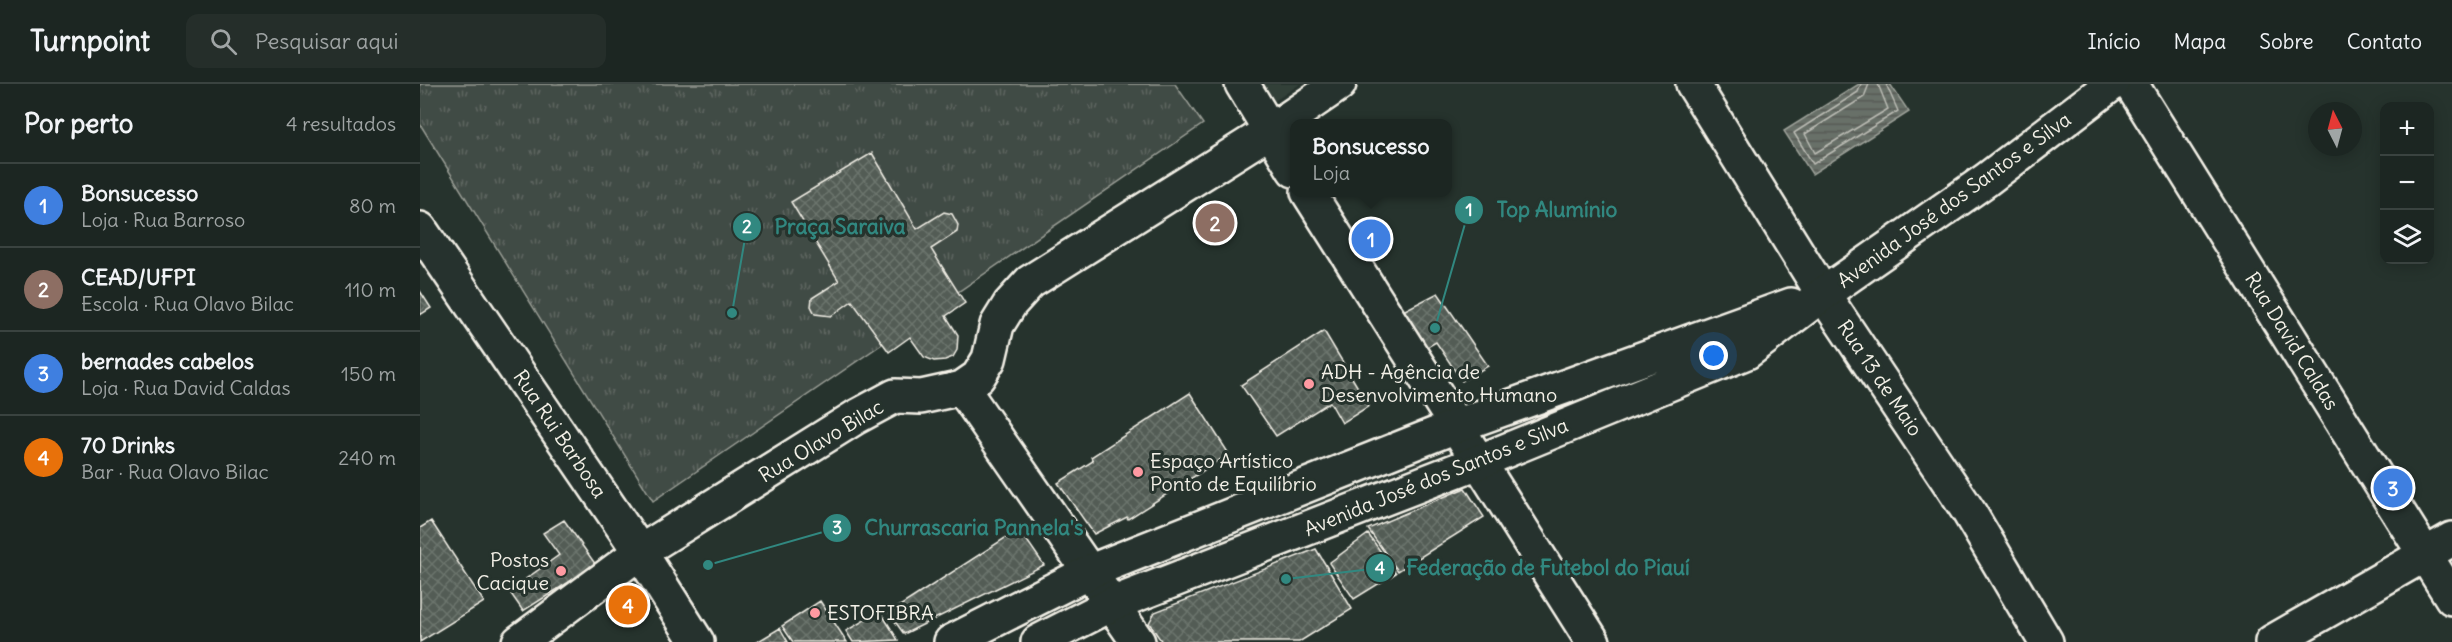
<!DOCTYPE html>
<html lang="pt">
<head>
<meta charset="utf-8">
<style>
  :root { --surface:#1c2622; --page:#252e2a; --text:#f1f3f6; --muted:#a0a5a5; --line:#3a4340; --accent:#ea580c }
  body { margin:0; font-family:Delius,sans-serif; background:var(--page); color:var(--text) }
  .controls { position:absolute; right:18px; top:18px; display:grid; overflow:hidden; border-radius:12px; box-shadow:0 3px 15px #0003 }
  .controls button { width:54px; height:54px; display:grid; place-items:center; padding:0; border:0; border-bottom:2px solid var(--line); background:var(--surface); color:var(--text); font:30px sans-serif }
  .compass { position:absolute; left:1888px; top:18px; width:54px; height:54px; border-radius:50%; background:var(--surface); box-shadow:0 3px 15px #0003; rotate:354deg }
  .you { position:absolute; left:1294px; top:272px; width:21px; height:21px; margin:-15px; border:4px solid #fff; border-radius:50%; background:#1a73e8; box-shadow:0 0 0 9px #1a73e833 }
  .badge { display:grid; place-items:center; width:39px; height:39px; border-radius:50%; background:var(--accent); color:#fff; font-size:20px; font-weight:700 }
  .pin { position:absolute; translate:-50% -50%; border:3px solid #fff; box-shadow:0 2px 6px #0006 }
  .popup { position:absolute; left:870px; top:35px; width:162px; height:78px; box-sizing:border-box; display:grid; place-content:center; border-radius:12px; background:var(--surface); filter:drop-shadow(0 2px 4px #0005); font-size:20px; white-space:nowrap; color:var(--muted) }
  .popup b { font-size:22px; color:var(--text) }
  .popup::after { content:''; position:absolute; left:50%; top:100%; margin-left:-12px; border:12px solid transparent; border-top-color:var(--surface) }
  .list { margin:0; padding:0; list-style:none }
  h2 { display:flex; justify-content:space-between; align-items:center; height:78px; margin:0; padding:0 24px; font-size:26px }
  h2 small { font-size:20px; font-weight:400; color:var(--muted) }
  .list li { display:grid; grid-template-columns:39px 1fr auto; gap:18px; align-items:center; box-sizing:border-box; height:84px; padding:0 24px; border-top:2px solid var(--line) }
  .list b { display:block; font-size:22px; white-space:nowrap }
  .list p { margin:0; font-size:20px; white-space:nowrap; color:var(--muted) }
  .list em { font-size:20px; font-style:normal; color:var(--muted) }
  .icon { flex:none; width:33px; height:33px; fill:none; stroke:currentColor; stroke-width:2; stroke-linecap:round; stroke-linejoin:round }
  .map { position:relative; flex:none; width:2032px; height:558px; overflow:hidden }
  header { display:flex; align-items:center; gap:36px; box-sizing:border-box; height:84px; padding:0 30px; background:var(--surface); border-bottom:2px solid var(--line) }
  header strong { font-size:28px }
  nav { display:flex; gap:33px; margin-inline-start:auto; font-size:21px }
  .search { width:420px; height:54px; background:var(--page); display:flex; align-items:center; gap:15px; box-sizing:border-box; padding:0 21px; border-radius:12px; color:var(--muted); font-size:22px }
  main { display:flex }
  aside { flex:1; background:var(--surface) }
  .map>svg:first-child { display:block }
</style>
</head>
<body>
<header>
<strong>Turnpoint</strong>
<div class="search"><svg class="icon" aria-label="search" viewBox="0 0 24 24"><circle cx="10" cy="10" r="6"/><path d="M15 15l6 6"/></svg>Pesquisar aqui</div>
<nav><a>Início</a><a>Mapa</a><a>Sobre</a><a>Contato</a></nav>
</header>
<main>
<aside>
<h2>Por perto<small>4 resultados</small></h2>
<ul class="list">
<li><span class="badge" style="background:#3f7fe0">1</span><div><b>Bonsucesso</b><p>Loja · Rua Barroso</p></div><em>80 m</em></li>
<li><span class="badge" style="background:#8d6e63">2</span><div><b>CEAD/UFPI</b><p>Escola · Rua Olavo Bilac</p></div><em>110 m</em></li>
<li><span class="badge" style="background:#3f7fe0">3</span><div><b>bernades cabelos</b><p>Loja · Rua David Caldas</p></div><em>150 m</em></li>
<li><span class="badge" style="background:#e8710a">4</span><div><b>70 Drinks</b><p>Bar · Rua Olavo Bilac</p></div><em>240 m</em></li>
</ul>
</aside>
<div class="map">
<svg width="2032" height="558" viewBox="0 0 2032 558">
  <defs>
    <pattern id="park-tufts" width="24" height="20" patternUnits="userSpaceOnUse" patternTransform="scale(1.5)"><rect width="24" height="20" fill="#414b45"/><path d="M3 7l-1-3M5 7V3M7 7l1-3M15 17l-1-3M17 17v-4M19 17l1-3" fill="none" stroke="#5d6560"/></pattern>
    <pattern id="water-rules" width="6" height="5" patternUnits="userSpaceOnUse" patternTransform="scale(1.5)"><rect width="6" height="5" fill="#676f68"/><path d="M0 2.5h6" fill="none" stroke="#565a55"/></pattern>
    <pattern id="building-cross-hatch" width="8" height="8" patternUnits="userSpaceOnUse" patternTransform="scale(1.5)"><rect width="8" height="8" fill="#525c55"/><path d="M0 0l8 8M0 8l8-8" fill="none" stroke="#6c746d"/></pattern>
  </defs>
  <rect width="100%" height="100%" fill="#26332d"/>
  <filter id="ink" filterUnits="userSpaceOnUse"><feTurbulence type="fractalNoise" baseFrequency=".0167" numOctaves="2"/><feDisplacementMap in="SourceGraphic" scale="12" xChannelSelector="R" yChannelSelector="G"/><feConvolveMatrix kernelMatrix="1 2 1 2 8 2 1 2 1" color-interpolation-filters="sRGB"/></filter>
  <g filter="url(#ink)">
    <path fill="#333f39" d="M838 0H880L850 20Z"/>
    <path fill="url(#park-tufts)" stroke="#9a9e96" stroke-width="1.5" d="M0 0H755L783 40 233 417 0 40Z"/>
    <path fill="url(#water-rules)" stroke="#9fa39b" stroke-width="1.5" d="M1439 0H1470L1489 28 1392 90 1364 47Z"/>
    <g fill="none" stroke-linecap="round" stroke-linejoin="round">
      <path stroke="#bcbdb5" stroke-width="1.5" d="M1441 0 1438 8 1374 49 1393 80 1478 27 1466 0
        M1449 0 1444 13 1385 50 1395 69 1468 25 1458 0"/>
    </g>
    <path fill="url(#building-cross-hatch)" stroke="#f4f1e8" stroke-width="1.5" d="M452 69 497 145 524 128 532 130 538 141 537 148 511 165 545 219 526 232 538 251 537 266 533 273 525 276 514 277 504 273 490 253 469 268 432 217 411 232 395 230 391 222 392 214 419 197 371 118Z
      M0 207 11 224 0 231Z
      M1018 209 1068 282 1042 297 1016 258 1002 266 979 229Z
      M904 247 949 322 922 339 910 318 856 352 821 301Z
      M770 309 809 370 708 435 707 433 674 450 638 399 673 377 671 373Z
      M1045 404 1064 433 978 487 948 445Z
      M144 436 176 481 103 527 89 507 139 471 123 449Z
      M11 437 64 518 0 558V444Z
      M599 445 624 481 484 550 469 529Z
      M948 450 976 489 934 515 909 479Z
      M896 465 932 525 879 558H742L729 539 735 528Z
      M400 517 427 558H373L362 542Z
      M460 527 478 556 433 558 426 547Z
      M360 544 368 558H337Z"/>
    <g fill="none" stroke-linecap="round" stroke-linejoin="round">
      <g stroke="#f4f1e8" stroke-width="38">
        <path id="minor" d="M822 0 874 86
          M1273 0 1403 210 1549 428 1626 558
          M1711 0 2032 514
          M888 108 1173 558
          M0 145 220 468 277 558
          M542 304 718 558
          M99 558 220 468 436 333 475 312 501 313 542 304 558 293 569 275 577 241 590 220 610 198 850 47 919 0
          M1852 558 2032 455"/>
      </g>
      <g stroke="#f4f1e8" stroke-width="38">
        <path id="major" d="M531 558 671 487 1036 342 1371 221
          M618 558 692 520 1058 378 1327 268 1403 210 1566 96 1692 0"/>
      </g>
      <use href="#minor" stroke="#26332d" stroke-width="33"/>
      <use href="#major" stroke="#26332d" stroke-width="33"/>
    </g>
  </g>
  <g fill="#ff9aa2" stroke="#26332d" stroke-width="2">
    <circle cx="889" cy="300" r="6"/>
    <circle cx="718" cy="388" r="6"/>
    <circle cx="141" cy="487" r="6"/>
    <circle cx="395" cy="529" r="6"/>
  </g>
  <g text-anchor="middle" stroke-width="6" stroke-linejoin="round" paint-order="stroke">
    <g font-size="20" fill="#f4f1e8" stroke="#26332d">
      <text transform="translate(1534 116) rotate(-36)" y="7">Avenida José dos Santos e Silva</text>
      <text transform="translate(1872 257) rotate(58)" y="7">Rua David Caldas</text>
      <text transform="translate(1460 294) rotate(56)" y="7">Rua 13 de Maio</text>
      <text transform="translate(140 350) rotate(56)" y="7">Rua Rui Barbosa</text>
      <text transform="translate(401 357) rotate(-31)" y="7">Rua Olavo Bilac</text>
      <text transform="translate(1016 393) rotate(-22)" y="7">Avenida José dos Santos e Silva</text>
    </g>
    <g font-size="20" fill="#f4f1e8" stroke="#26332d" text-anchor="start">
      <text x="901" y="295">ADH - Agência de<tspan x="901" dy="23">Desenvolvimento Humano</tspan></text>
      <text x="730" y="384">Espaço Artístico<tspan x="730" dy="23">Ponto de Equilíbrio</tspan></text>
      <text x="129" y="483" text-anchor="end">Postos<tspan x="129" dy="23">Cacique</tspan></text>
      <text x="407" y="536">ESTOFIBRA</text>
    </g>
  </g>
  <path fill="none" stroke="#318880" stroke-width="2" d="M1015 244L1049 126M312 229L327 143M288 481L417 444M866 495L960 484"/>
  <g fill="#318880" stroke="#26332d" stroke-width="2">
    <circle cx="1015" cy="244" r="6"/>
    <circle cx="312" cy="229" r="6"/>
    <circle cx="288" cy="481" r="6"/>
    <circle cx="866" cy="495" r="6"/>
    <circle cx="1049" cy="126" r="15"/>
    <circle cx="327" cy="143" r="15"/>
    <circle cx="417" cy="444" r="15"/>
    <circle cx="960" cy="484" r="15"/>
  </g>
  <g font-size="18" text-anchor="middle" font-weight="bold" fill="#fff">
    <text x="1049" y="132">1</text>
    <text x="327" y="149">2</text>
    <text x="417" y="450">3</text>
    <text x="960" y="490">4</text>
  </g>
  <g font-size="21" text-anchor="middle" font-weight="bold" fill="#318880" stroke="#26332d" stroke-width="6" stroke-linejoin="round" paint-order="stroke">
    <text x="1137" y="133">Top Alumínio</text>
    <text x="420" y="150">Praça Saraiva</text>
    <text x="554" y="451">Churrascaria Pannela's</text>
    <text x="1128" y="491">Federação de Futebol do Piauí</text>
  </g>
</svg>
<div class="controls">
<button>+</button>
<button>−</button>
<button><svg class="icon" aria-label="layers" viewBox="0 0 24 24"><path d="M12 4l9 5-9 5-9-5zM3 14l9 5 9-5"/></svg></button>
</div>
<svg class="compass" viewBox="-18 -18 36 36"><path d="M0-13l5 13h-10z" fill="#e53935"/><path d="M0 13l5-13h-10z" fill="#a0a5a5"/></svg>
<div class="you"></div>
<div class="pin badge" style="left:951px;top:155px;background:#3f7fe0">1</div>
<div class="popup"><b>Bonsucesso</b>Loja</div>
<div class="pin badge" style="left:795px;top:139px;background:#8d6e63">2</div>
<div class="pin badge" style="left:1973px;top:404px;background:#3f7fe0">3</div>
<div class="pin badge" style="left:208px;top:521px;background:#e8710a">4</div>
</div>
</main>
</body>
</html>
